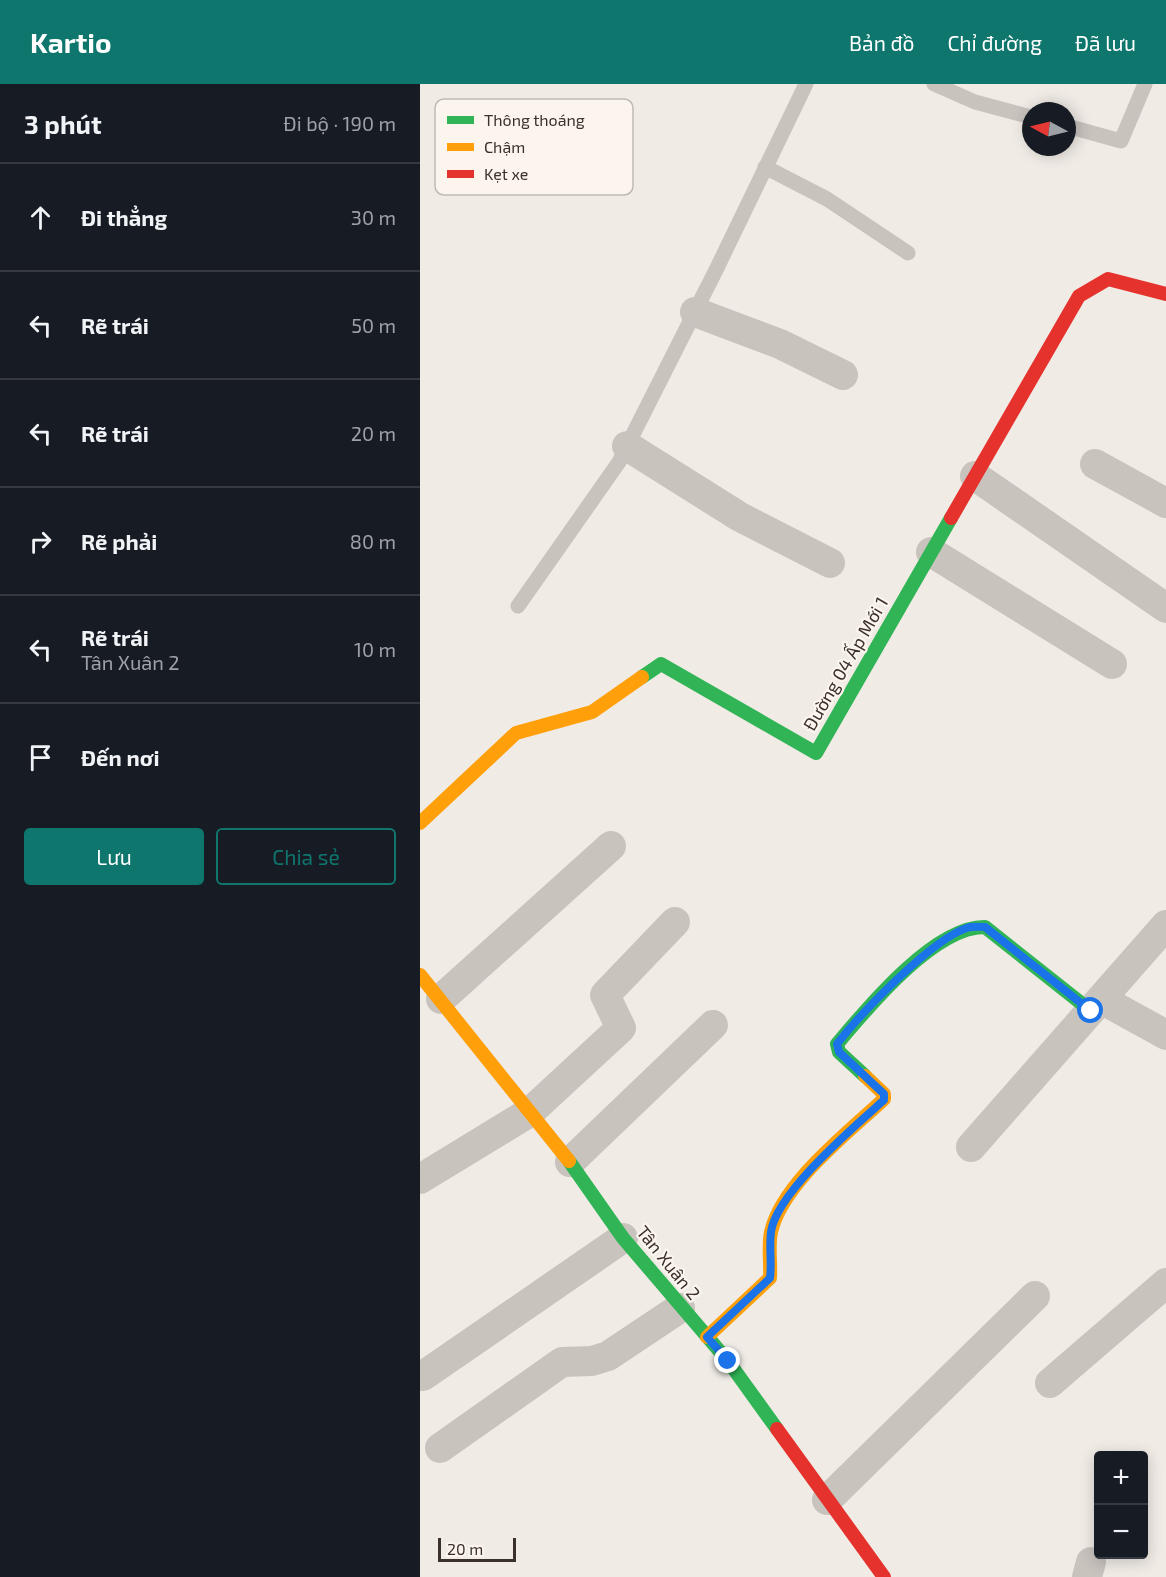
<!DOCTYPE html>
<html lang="vi">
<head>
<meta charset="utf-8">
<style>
  :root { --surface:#171b24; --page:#20242c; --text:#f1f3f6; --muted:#9ea1a6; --line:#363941; --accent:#0f766e }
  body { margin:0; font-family:"Exo 2",sans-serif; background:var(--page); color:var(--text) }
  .controls { position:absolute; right:18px; bottom:18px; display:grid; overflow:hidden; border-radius:6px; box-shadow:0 3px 15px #0003 }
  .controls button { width:54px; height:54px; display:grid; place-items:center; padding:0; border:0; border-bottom:2px solid var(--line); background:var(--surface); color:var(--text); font:30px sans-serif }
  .compass { position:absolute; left:602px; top:18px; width:54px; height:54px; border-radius:50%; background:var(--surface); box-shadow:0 3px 15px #0003; rotate:277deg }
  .scale { position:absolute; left:18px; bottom:15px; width:78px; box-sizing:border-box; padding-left:6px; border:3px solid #3b302b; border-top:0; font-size:16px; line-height:21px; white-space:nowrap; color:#3b302b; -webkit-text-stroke:4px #fbf5ee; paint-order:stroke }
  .stop { position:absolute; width:18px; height:18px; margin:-14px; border:4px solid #1a73e8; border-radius:50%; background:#fff }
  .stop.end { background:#1a73e8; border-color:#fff; box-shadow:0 2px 6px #0008 }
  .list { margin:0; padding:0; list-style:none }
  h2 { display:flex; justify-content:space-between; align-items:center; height:78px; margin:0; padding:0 24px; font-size:26px }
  h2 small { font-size:20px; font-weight:400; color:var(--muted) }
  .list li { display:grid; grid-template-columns:39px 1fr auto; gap:18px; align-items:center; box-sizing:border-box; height:108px; padding:0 24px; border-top:2px solid var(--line) }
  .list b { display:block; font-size:22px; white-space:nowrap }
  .list p { margin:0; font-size:20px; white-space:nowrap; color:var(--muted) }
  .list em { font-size:20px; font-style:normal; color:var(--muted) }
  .actions { display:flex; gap:12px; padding:18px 24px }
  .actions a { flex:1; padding:14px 0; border:2px solid var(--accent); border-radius:6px; text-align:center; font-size:21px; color:var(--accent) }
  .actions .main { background:var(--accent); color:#fff }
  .icon { flex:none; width:33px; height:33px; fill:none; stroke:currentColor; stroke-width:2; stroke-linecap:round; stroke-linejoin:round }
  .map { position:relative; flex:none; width:746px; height:1493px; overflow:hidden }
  header { display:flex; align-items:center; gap:36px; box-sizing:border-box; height:84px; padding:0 30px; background:var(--accent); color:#fff }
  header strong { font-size:28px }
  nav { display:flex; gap:33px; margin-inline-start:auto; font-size:21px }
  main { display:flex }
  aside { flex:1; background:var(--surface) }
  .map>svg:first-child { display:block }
</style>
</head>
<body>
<header>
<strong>Kartio</strong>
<nav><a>Bản đồ</a><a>Chỉ đường</a><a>Đã lưu</a></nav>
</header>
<main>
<aside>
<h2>3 phút<small>Đi bộ · 190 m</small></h2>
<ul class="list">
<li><svg class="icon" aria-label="ahead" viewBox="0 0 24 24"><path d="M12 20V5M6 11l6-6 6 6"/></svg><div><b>Đi thẳng</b></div><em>30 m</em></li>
<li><svg class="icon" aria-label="left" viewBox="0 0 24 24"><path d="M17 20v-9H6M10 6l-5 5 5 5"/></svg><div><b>Rẽ trái</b></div><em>50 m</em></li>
<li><svg class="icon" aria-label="left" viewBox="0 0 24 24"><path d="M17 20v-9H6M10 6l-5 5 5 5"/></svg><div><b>Rẽ trái</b></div><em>20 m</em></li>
<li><svg class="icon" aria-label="right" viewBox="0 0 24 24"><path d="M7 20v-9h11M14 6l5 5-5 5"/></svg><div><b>Rẽ phải</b></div><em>80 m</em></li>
<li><svg class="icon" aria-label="left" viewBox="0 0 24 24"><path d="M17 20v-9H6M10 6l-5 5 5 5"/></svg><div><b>Rẽ trái</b><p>Tân Xuân 2</p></div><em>10 m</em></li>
<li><svg class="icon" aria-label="arrive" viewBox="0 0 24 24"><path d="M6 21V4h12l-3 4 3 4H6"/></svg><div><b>Đến nơi</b></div></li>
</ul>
<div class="actions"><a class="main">Lưu</a><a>Chia sẻ</a></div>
</aside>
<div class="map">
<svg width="746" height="1493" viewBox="0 0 746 1493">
  <rect width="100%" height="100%" fill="#f0ebe5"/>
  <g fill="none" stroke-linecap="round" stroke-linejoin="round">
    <path stroke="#c9c3be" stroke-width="15" d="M514 0 555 18 611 33
      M647 42 701 57 725 0
      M345 83 407 115 488 169
      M98 522 199 378 296 186 386 0"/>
    <path stroke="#c9c3be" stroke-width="30" d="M275 228 360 260 423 291
      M207 362 320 433 410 479
      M675 380 746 419
      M555 392 746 524
      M511 468 692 580
      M21 915 191 762
      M681 915 746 841
      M551 1063 681 915 746 951
      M150 1078 293 941
      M0 1095 110 1028 201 944 185 911 255 838
      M3 1292 203 1154
      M630 1299 746 1199
      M20 1364 142 1278 172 1277 188 1272 260 1224
      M407 1416 615 1212
      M667 1493 671 1478"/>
    <path stroke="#30b455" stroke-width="14" d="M222 593 241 580 396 669 531 434
      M445 992 419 968 417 960C448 923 515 842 565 843L671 927
      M149 1077 203 1154 308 1277 357 1345"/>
    <path stroke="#ff9f0a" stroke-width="14" d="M0 739 96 649 172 628 222 593
      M0 891 149 1077
      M287 1253 350 1194C351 1179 348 1163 351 1148 362 1099 429 1048 464 1015V1010L445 992"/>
    <path stroke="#e5322d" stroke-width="14" d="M531 434 659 212 688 195 746 210
      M357 1345 464 1493"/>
  </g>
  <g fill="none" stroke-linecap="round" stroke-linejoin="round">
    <path stroke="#1a73e8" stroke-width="8" d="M308 1277 287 1253 350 1194C352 1179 349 1163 351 1148 356 1109 435 1042 464 1016V1010L419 968 417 960C440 930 512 855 547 844 552 842 559 843 565 843L671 927"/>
  </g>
  <g text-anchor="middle" stroke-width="4.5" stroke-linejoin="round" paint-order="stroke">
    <g font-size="18" fill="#3b302b" stroke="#fbf5ee">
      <text transform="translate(426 580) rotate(-60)" y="6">Đường 04 Ấp Mới 1</text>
      <text transform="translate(248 1179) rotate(51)" y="6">Tân Xuân 2</text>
    </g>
  </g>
  <rect x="15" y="15" width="198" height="96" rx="9" fill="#fbf5ee" stroke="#c1bab4" stroke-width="1.5"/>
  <rect x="27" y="32" width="27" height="8" fill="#30b455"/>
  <rect x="27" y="59" width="27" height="8" fill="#ff9f0a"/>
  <rect x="27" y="86" width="27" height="8" fill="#e5322d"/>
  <g font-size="16" fill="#3b302b">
    <text x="64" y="42">Thông thoáng</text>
    <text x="64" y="69">Chậm</text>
    <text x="64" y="96">Kẹt xe</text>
  </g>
</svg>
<div class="controls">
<button>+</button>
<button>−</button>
</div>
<svg class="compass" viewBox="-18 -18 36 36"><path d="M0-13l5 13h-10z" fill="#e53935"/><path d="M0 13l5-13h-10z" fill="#9ea1a6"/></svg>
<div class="scale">20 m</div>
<div class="stop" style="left:671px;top:927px"></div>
<div class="stop end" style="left:308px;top:1277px"></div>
</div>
</main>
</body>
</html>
